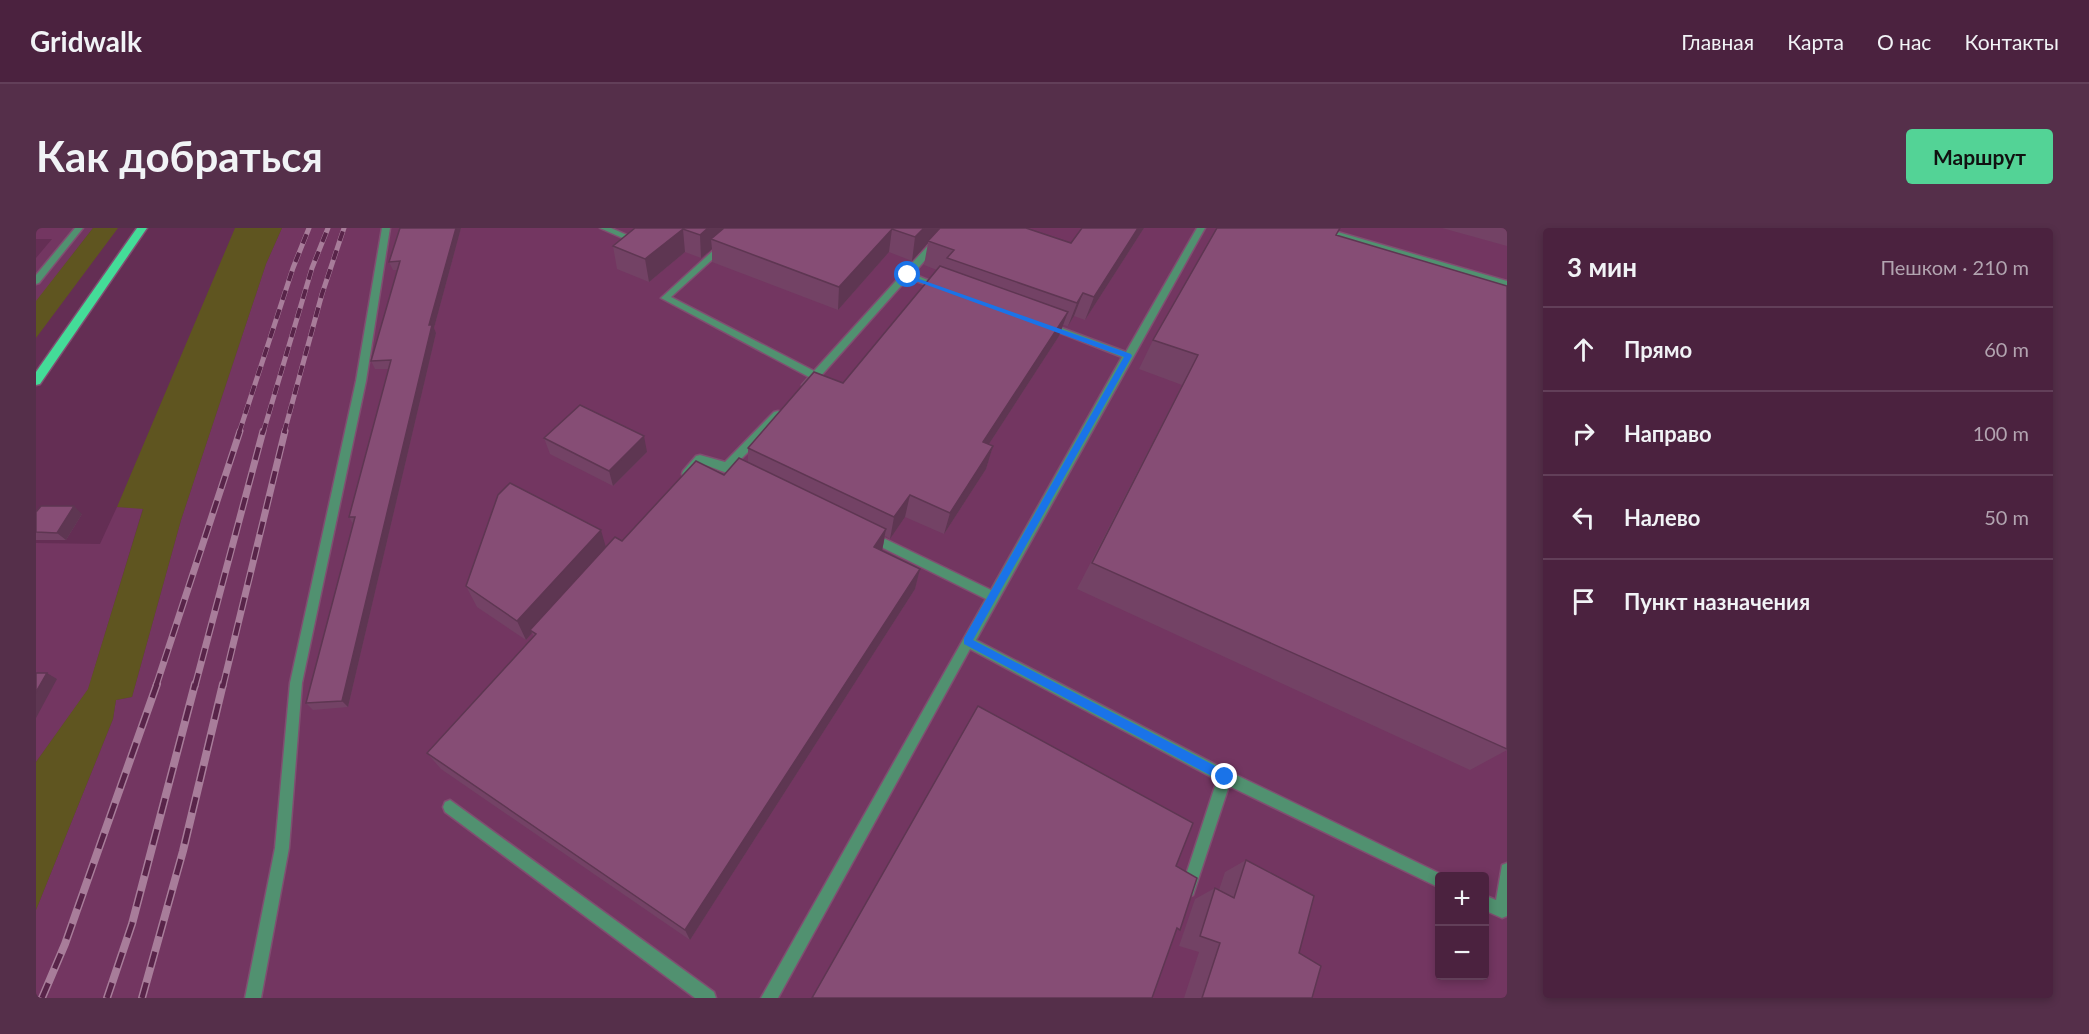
<!DOCTYPE html>
<html lang="ru">
<head>
<meta charset="utf-8">
<style>
  :root { --surface:#4b223f; --page:#552f4a; --text:#f1f3f6; --muted:#b2a4b0; --line:#623f59; --accent:#53d396 }
  body { margin:0; font-family:Lato,sans-serif; background:var(--page); color:var(--text) }
  .controls { position:absolute; right:18px; bottom:18px; display:grid; overflow:hidden; border-radius:6px; box-shadow:0 3px 9px #0003 }
  .controls button { width:54px; height:54px; display:grid; place-items:center; padding:0; border:0; border-bottom:2px solid var(--line); background:var(--surface); color:var(--text); font:30px sans-serif }
  .stop { position:absolute; width:18px; height:18px; margin:-14px; border:4px solid #1a73e8; border-radius:50%; background:#fff }
  .stop.end { background:#1a73e8; border-color:#fff; box-shadow:0 2px 6px #0008 }
  .list { margin:0; padding:0; list-style:none }
  h2 { display:flex; justify-content:space-between; align-items:center; height:78px; margin:0; padding:0 24px; font-size:26px }
  h2 small { font-size:20px; font-weight:400; color:var(--muted) }
  .list li { display:grid; grid-template-columns:39px 1fr auto; gap:18px; align-items:center; box-sizing:border-box; height:84px; padding:0 24px; border-top:2px solid var(--line) }
  .list b { display:block; font-size:22px; white-space:nowrap }
  .list em { font-size:20px; font-style:normal; color:var(--muted) }
  .icon { flex:none; width:33px; height:33px; fill:none; stroke:currentColor; stroke-width:2; stroke-linecap:round; stroke-linejoin:round }
  .map { position:relative; flex:none; width:1471px; height:770px; overflow:hidden; border-radius:6px }
  header { display:flex; align-items:center; gap:36px; box-sizing:border-box; height:84px; padding:0 30px; background:var(--surface); border-bottom:2px solid var(--line) }
  header strong { font-size:28px }
  nav { display:flex; gap:33px; margin-inline-start:auto; font-size:21px }
  .intro { display:flex; align-items:center; justify-content:space-between; box-sizing:border-box; height:144px; padding:0 36px }
  h1 { margin:0; font-size:42px }
  .button { padding:15px 27px; border-radius:6px; background:var(--accent); color:#111; font-size:21px; font-weight:700 }
  main { display:flex; gap:36px; padding:0 36px }
  aside { flex:1; background:var(--surface); border-radius:6px; box-shadow:0 3px 9px #0003 }
  .map>svg:first-child { display:block }
</style>
</head>
<body>
<header>
<strong>Gridwalk</strong>
<nav><a>Главная</a><a>Карта</a><a>О нас</a><a>Контакты</a></nav>
</header>
<div class="intro"><h1>Как добраться</h1><a class="button">Маршрут</a></div>
<main>
<div class="map">
<svg width="1471" height="770" viewBox="0 0 1471 770">
  <rect width="100%" height="100%" fill="#642e54"/>
  <path fill="#733661" fill-rule="evenodd" d="M0 0H57L0 74V30L16 11H0Z
    M246 0H1471V770H0V682L77 491 80 472 96 469 145 292 230 36ZM1404 648H1448V748H1404Z
    M81 279 107 280 52 462 0 534V315L64 316Z"/>
  <path fill="#5f5520" d="M57 0H82L0 110V73Z
    M199 0H246L230 36 145 292 96 469 80 472 77 491 0 682V534L52 461 107 281 81 279Z"/>
  <g fill="none" stroke-linecap="round" stroke-linejoin="round">
    <g stroke="#804e71" stroke-width="3">
      <path id="lane" d="M39 0H47L3 55 0 56V47Z
        M346 0H354L330 153 266 455 253 620 225 770H209L239 620 254 455 320 153Z
        M564 0H575L607 14 600 16Z
        M702 0H711L635 69 778 143 908 0H917L877 46 909 59 905 62 872 50 783 150 774 159H768L766 157 773 149 625 70Z
        M1161 0H1169L940 412 1194 544 1409 648H1404V660L1193 558 1157 667 1152 669 1147 667 1145 662 1181 552 934 421 742 770H725L950 371 831 312 829 309 831 306H839L955 362 1086 129 1007 98 1009 96H1015L1090 124Z
        M1275 0H1288L1471 53V59Z
        M742 183 746 184V190L698 238 712 244 713 247 712 250C703 251 677 239 666 236L655 249H647L646 246 647 243 660 228 664 227 689 234 738 184Z
        M414 572 678 764 680 770H659L409 584 407 579 409 574Z
        M1471 635V688L1466 690 1448 682V667L1460 672 1466 637Z"/>
    </g>
    <g stroke="#804e71" stroke-width="3">
      <path id="primary" d="M101 0H111L4 156 0 157V144Z"/>
    </g>
    <use href="#lane" fill="#519170" fill-rule="evenodd"/>
    <use href="#primary" fill="#44dc98" fill-rule="evenodd"/>
    <g stroke="#a87d9a" stroke-width="5">
      <path id="rail-far2" d="M203 205 257 40 273 0
        M227 205 276 40 292 0
        M248 205 286 66 308 0"/>
    </g>
    <g stroke="#a87d9a" stroke-width="7">
      <path id="rail-far1" d="M120 458 204 203
        M159 458 227 203
        M187 458 249 203"/>
    </g>
    <g stroke="#a87d9a" stroke-width="8">
      <path id="rail" d="M6 770 29 716 121 456
        M71 770 96 696 159 456
        M106 770 147 623 187 456"/>
    </g>
    <use href="#rail-far2" stroke="#582449" stroke-width="4" stroke-dasharray="10" stroke-linecap="butt"/>
    <use href="#rail-far1" stroke="#582449" stroke-width="4.5" stroke-dasharray="13" stroke-linecap="butt"/>
    <use href="#rail" stroke="#582449" stroke-width="5" stroke-dasharray="16" stroke-linecap="butt"/>
  </g>
  <path fill="#734265" d="M364 0H425L398 100 400 105 312 479 277 482 270 475 317 296 313 289 352 141H339L335 133 361 42H357L353 34Z
    M599 0H990L1035 15 1108 0 1049 92 1038 88 1032 98 1027 97 1023 108 953 216 957 218 950 241 908 306 869 289 854 311 849 308 846 323 884 341 879 361 654 712 405 541 391 525 498 409 496 405 490 412 441 379 430 358 569 319 586 313 688 247 712 235V220L807 155 901 42 888 37 892 15 876 33 853 24 802 82 676 34V21L665 30 649 24 613 54 581 41 577 18Z
    M1406 0H1471V18Z
    M1300 7 1471 58V522L1434 542 1041 361 1146 157 1103 141 1117 112Z
    M508 210 611 224 577 258 514 226Z
    M0 284 46 286 30 312H0Z
    M1210 632 1263 725 1276 770H1148L1163 724 1143 718 1159 671 1179 660 1183 662 1189 644Z"/>
  <path fill="#5e3652" d="M420 0H425L398 100 400 105 312 479 306 473 393 97Z
    M672 0H699L675 11 676 21 665 30 664 7Z
    M888 0H905L892 13V15L876 33 879 9Z
    M1102 0H1108L1049 92 1058 69Z
    M647 1 649 24 613 54 609 31Z
    M856 1 853 24 802 82 803 59Z
    M1047 65 1038 88 1032 98 1041 75Z
    M1032 84 1023 108 940 236 947 214Z
    M608 208 611 224 577 258 573 243Z
    M957 218 950 241 908 306 914 285Z
    M874 267 869 289 854 311 858 289Z
    M38 278 46 286 30 312 21 305Z
    M850 301 846 323 838 319Z
    M565 302 571 323 494 402 496 405 490 412 481 393Z
    M884 341 879 361 654 712 649 702Z
    M11 445 21 451 0 490V464Z"/>
  <path fill="#864d75" stroke="#5e3652" stroke-width="1.5" d="M364 0H420L393 97H396L306 473 270 475 319 289H313L355 132 335 133 364 33 353 34Z
    M599 0H672L664 7 647 1 609 31 577 18Z
    M688 0H888L879 9 856 1 803 59 675 11Z
    M904 0H990L1035 15 1046 0H1102L1058 69 1047 65 1041 75 911 30 918 22 892 13Z
    M1181 0H1304L1300 7 1471 58V521L1056 335 1162 127 1117 112Z
    M904 38 1032 84 947 214 957 218 914 285 874 267 858 289 712 220 778 144 807 155Z
    M544 177 608 208 573 243 508 210Z
    M703 230 850 301 838 319 884 341 649 702 391 525 500 406 494 402 579 309 586 313 660 233 688 247Z
    M474 255 565 302 481 393 430 358 462 267Z
    M5 278H38L21 305 0 304V284Z
    M0 445H11L0 464Z
    M942 478 1157 595 1140 638 1161 650 1144 702 1141 700 1116 770H776Z
    M1210 632 1278 668 1263 725 1285 738 1276 770H1166L1184 715 1164 708 1179 660 1198 670Z"/>
  <path fill="#1a73e8" d="M869 46 1095 126 1096 128 937 412 1193 545V553H1185L928 416V410L1088 129 869 49Z"/>
</svg>
<div class="controls">
<button>+</button>
<button>−</button>
</div>
<div class="stop" style="left:872px;top:47px"></div>
<div class="stop end" style="left:1189px;top:549px"></div>
</div>
<aside>
<h2>3 мин<small>Пешком · 210 m</small></h2>
<ul class="list">
<li><svg class="icon" aria-label="ahead" viewBox="0 0 24 24"><path d="M12 20V5M6 11l6-6 6 6"/></svg><div><b>Прямо</b></div><em>60 m</em></li>
<li><svg class="icon" aria-label="right" viewBox="0 0 24 24"><path d="M7 20v-9h11M14 6l5 5-5 5"/></svg><div><b>Направо</b></div><em>100 m</em></li>
<li><svg class="icon" aria-label="left" viewBox="0 0 24 24"><path d="M17 20v-9H6M10 6l-5 5 5 5"/></svg><div><b>Налево</b></div><em>50 m</em></li>
<li><svg class="icon" aria-label="arrive" viewBox="0 0 24 24"><path d="M6 21V4h12l-3 4 3 4H6"/></svg><div><b>Пункт назначения</b></div></li>
</ul>
</aside>
</main>
</body>
</html>
